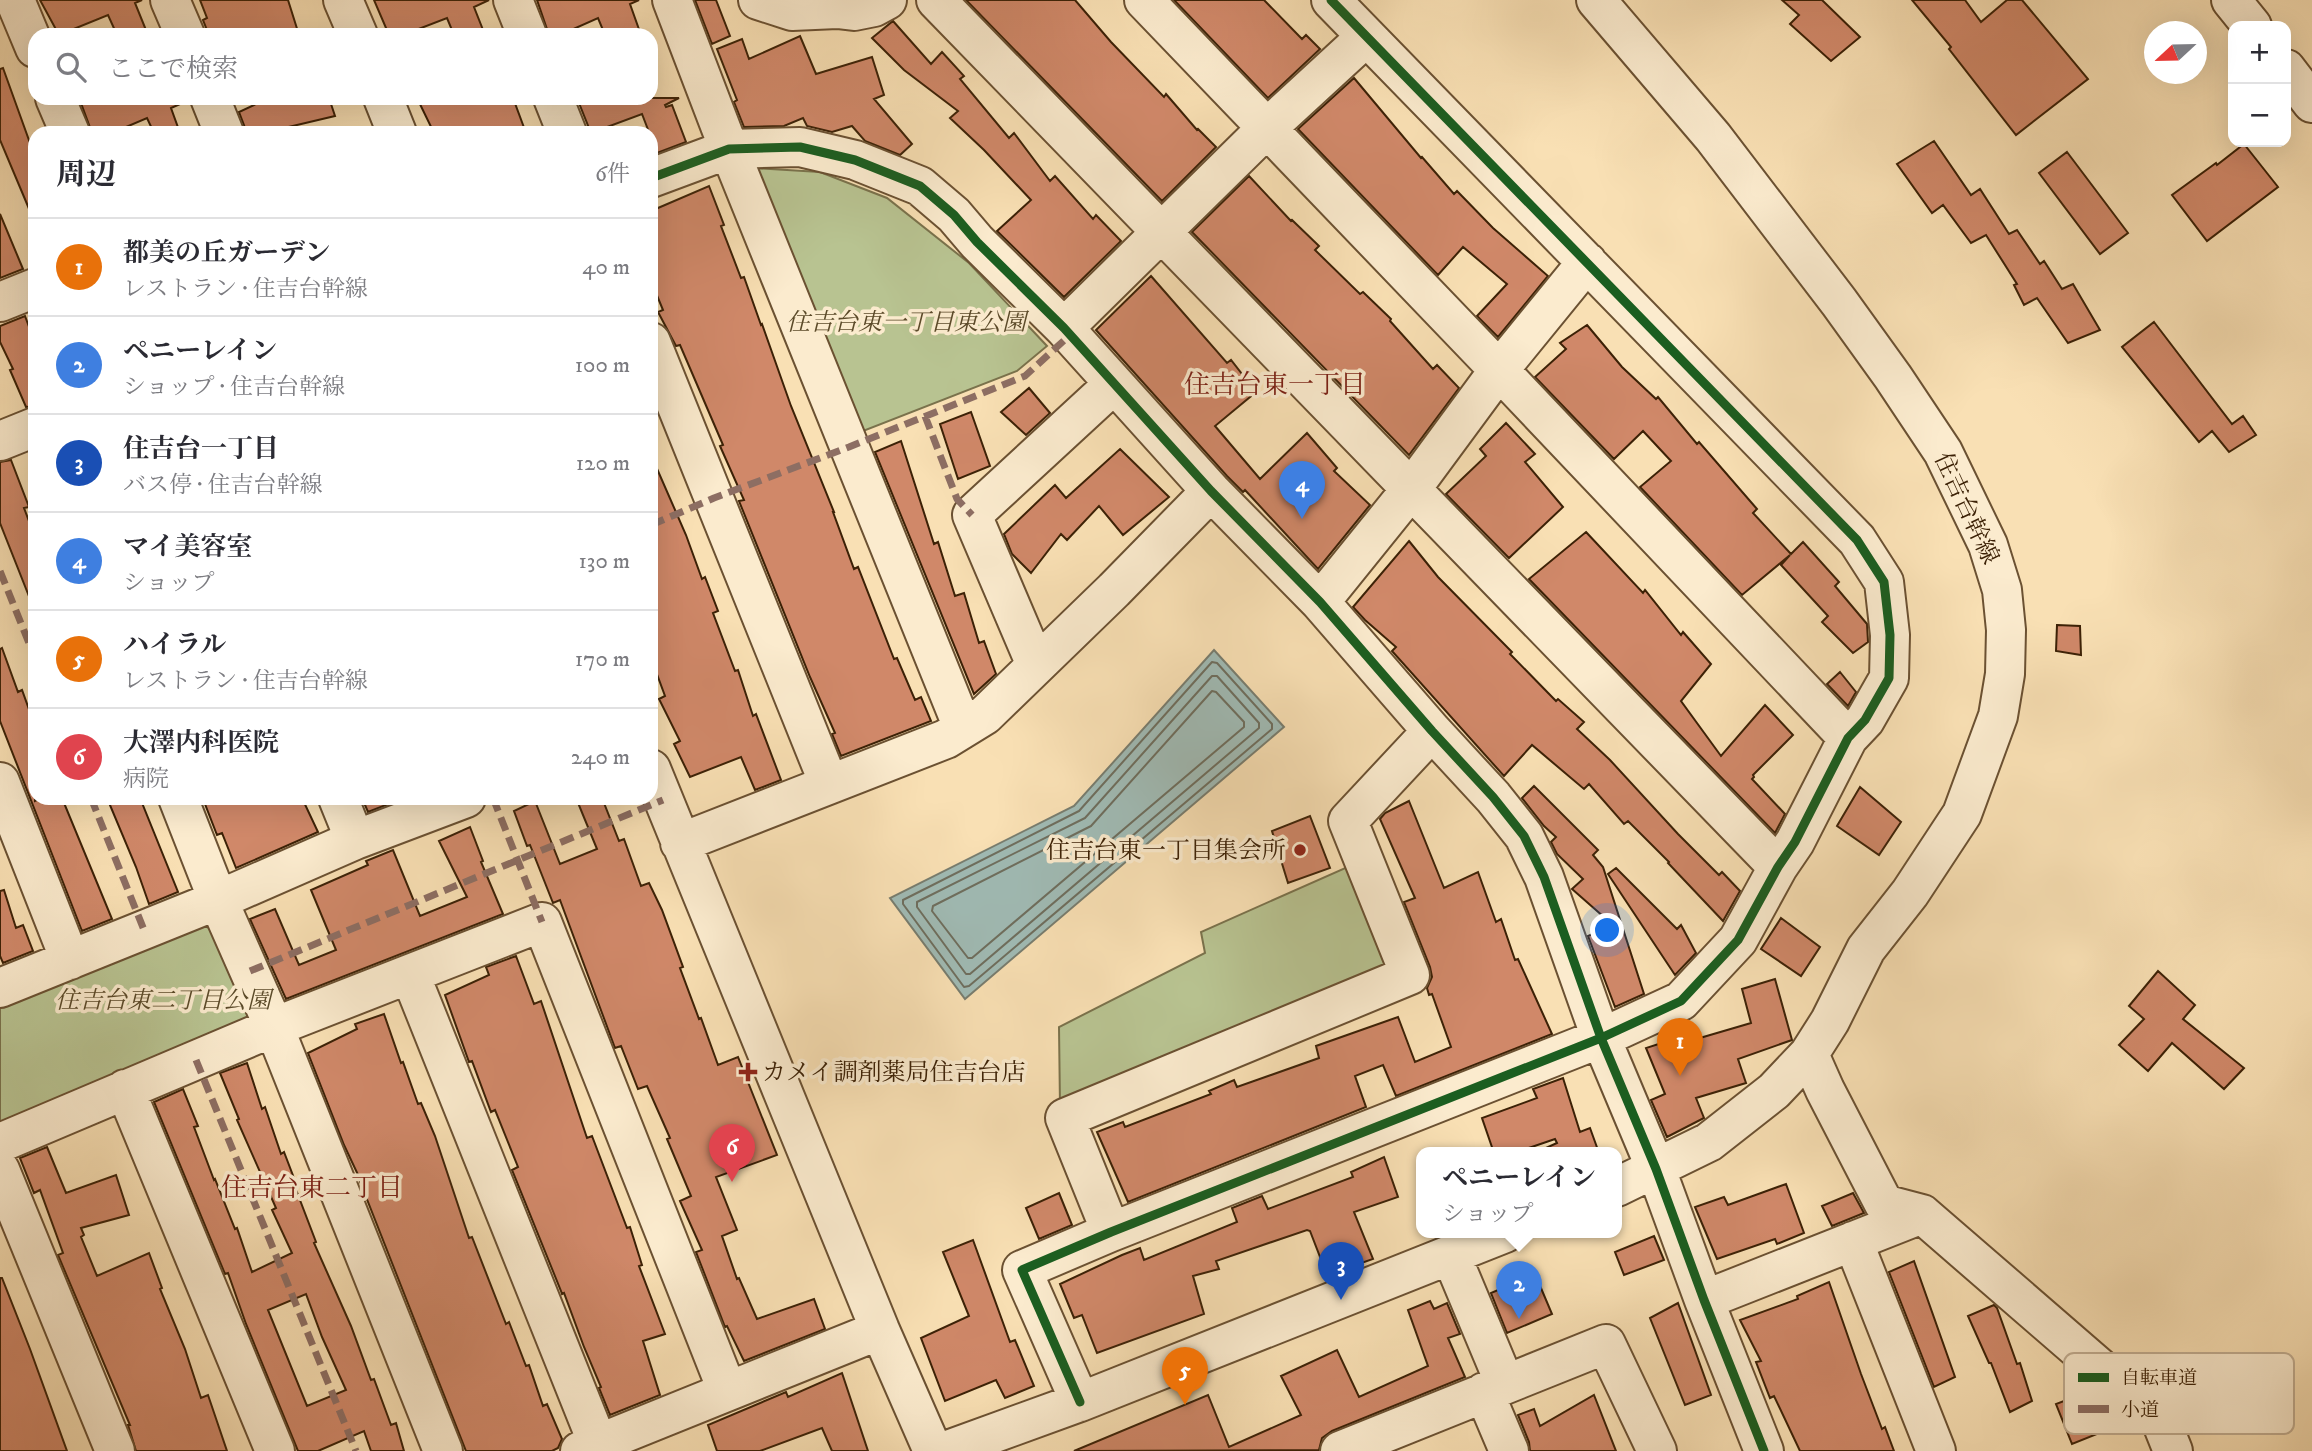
<!DOCTYPE html>
<html lang="ja">
<head>
<meta charset="utf-8">
<style>
  :root { --surface:#fff; --page:#f7f7f7; --text:#2b2b33; --muted:#7c7c81; --line:#e1e1e2; --accent:#8f2418 }
  body { margin:0; font-family:"IM FELL DW Pica","Noto Serif JP",serif; background:var(--page); color:var(--text) }
  .controls { position:absolute; right:21px; top:21px; display:grid; overflow:hidden; border-radius:14px; box-shadow:0 7px 28px #0002 }
  .controls button { width:63px; height:63px; display:grid; place-items:center; padding:0; border:0; border-bottom:2px solid var(--line); background:var(--surface); color:var(--text); font:35px sans-serif }
  .compass { position:absolute; left:2144px; top:21px; width:63px; height:63px; border-radius:50%; background:var(--surface); box-shadow:0 7px 28px #0002; rotate:248deg }
  .you { position:absolute; left:1608px; top:931px; width:24px; height:24px; margin:-18px; border:5px solid #fff; border-radius:50%; background:#1a73e8; box-shadow:0 0 0 10px #1a73e833 }
  .badge { display:grid; place-items:center; width:46px; height:46px; border-radius:50%; background:var(--accent); color:#fff; font-size:23px; font-weight:700 }
  .pin { position:absolute; translate:-50% -58px; filter:drop-shadow(0 2px 4px #0008) }
  .pin::after { content:''; position:absolute; top:37px; width:24px; height:21px; background:inherit; clip-path:polygon(0 0,100% 0,50% 100%) }
  .popup { position:absolute; left:1416px; top:1147px; width:206px; height:91px; box-sizing:border-box; display:grid; place-content:center; border-radius:14px; background:var(--surface); filter:drop-shadow(0 2px 5px #0005); font-size:23px; white-space:nowrap; color:var(--muted) }
  .popup b { font-size:26px; color:var(--text) }
  .popup::after { content:''; position:absolute; left:50%; top:100%; margin-left:-14px; border:14px solid transparent; border-top-color:var(--surface) }
  .list { margin:0; padding:0; list-style:none }
  h2 { display:flex; justify-content:space-between; align-items:center; height:91px; margin:0; padding:0 28px; font-size:30px }
  h2 small { font-size:23px; font-weight:400; color:var(--muted) }
  .list li { display:grid; grid-template-columns:46px 1fr auto; gap:21px; align-items:center; box-sizing:border-box; height:98px; padding:0 28px; border-top:2px solid var(--line) }
  .list b { display:block; font-size:26px; white-space:nowrap }
  .list p { margin:0; font-size:23px; white-space:nowrap; color:var(--muted) }
  .list em { font-size:23px; font-style:normal; color:var(--muted) }
  .icon { flex:none; width:38px; height:38px; fill:none; stroke:currentColor; stroke-width:2; stroke-linecap:round; stroke-linejoin:round }
  .map { position:relative; flex:none; width:2312px; height:1451px; overflow:hidden }
  .search { position:absolute; background:var(--surface); box-shadow:0 7px 28px #0002; left:28px; top:28px; width:630px; height:77px; display:flex; align-items:center; gap:18px; box-sizing:border-box; padding:0 24px; border-radius:21px; color:var(--muted); font-size:26px }
  .panel { position:absolute; background:var(--surface); box-shadow:0 7px 28px #0002; left:28px; top:126px; width:630px; height:679px; border-radius:21px }
  .map>svg:first-child { display:block }
</style>
</head>
<body>
<div class="map">
<svg width="2312" height="1451" viewBox="0 0 2312 1451">
  <rect width="100%" height="100%" fill="#f9e0b4"/>
  <filter id="stains"><feTurbulence type="fractalNoise" baseFrequency=".00286" numOctaves="4"/><feColorMatrix values="0 0 0 0 .2 0 0 0 0 .09 0 0 0 0 .02 0 0 0 .5 -.17"/></filter>
  <radialGradient id="worn" r=".72"><stop offset=".6" stop-color="#630" stop-opacity="0"/><stop offset="1" stop-color="#630" stop-opacity=".3"/></radialGradient>
  <path fill="#b8c391" stroke="#7a724c" stroke-width="2" d="M753 168 820 172 887 198 969 263 1047 346 1017 371 858 433Z
    M1352 865 1391 964 1060 1106 1059 1027 1205 953 1201 932Z
    M199 925 218 930 252 1006 245 1027 0 1127V1008Z"/>
  <path fill="#a0bbb5" stroke="#787d6f" stroke-width="2" d="M1214 650 1284 727 965 999 890 898 1074 806Z"/>
  <g fill="none" stroke-linecap="round" stroke-linejoin="round">
    <path stroke="#6e6e5e" stroke-width="2" d="M1212 662 1217 663 1272 724V729L969 986 964 987 903 904V900L1079 811Z
      M1212 676H1217L1259 723V728L970 974H966L917 907V902L1085 818Z
      M1212 691 1216 692 1244 722V727L972 958H968L932 911 933 906 1091 826Z"/>
  </g>
  <path fill="#d08869" stroke="#3c2106" stroke-width="2" fill-rule="evenodd" d="M40 0H142L135 3 148 35H117L108 15 59 35Z
    M200 0H288L299 35H209L203 20 207 18Z
    M374 0H489L474 7 485 35H454L447 18 403 35H389Z
    M537 0H639L630 4 641 35H605L598 18 560 35H549Z
    M695 0H716L730 36 712 44Z
    M966 0H1075L1111 42 1164 97 1166 94 1197 130 1198 129 1216 147 1162 201Z
    M1174 0H1264L1302 39 1306 35 1320 49 1268 98Z
    M1782 0H1822L1860 37 1831 61 1790 24 1799 15Z
    M1912 0H1965L1981 22 2007 0H2022L2088 79 2016 135 1949 49 1951 47Z
    M893 21 931 64 942 52 964 76 960 79 1009 138 1014 133 1050 181 1055 176 1093 219 1096 215 1121 241 1064 297 997 231 1031 200 984 150 950 118 958 111 904 70 872 38Z
    M800 36 816 74 872 57 884 95 874 99 912 144 900 155 865 141 852 126 832 132 807 126 803 118 784 126 744 127 734 102 737 100 717 49 742 39 749 59Z
    M3 68 35 157V223L0 140V69Z
    M1354 78 1421 158 1422 157 1454 194 1457 191 1493 228 1548 276 1498 337 1477 316 1507 284 1463 247 1438 275 1298 129Z
    M93 98H189V100L171 108 180 133H154L147 118 112 133H92L81 103Z
    M269 98H329L335 116 280 129 281 133H247L239 112Z
    M417 98H513L526 133H434Z
    M577 98H679L665 105 666 107 672 105 686 142 657 153 642 114 591 133Z
    M1934 141 1971 195 1980 189 2009 234 2017 230 2040 264 2044 261 2062 289 2073 284 2100 330 2068 343 2037 298 2024 305 2014 285 2017 284 1986 235 1971 243 1943 205 1932 213 1897 164Z
    M2244 144 2278 187 2207 241 2172 195 2216 163 2217 165Z
    M2067 152 2128 233 2100 254 2039 173Z
    M1249 176 1291 221 1292 220 1319 246 1315 250 1360 294 1363 292 1391 319 1390 321 1433 369 1437 365 1459 388 1409 455 1192 232Z
    M709 186 724 225 721 226 741 278 744 277 761 325 762 324 791 406 834 512H833L854 569 858 567 894 659 897 658 915 700 921 697 931 721 841 756 832 734 835 733 810 677 739 501 744 500 720 446 723 445 680 345 676 346 658 312 663 310 651 281V211Z
    M0 214 23 269 0 278Z
    M1151 276 1227 363 1231 360 1256 392 1215 426 1260 479 1307 433 1337 468 1334 471 1370 505 1318 569 1245 490 1243 492 1227 476 1096 330Z
    M25 316 35 343V406L26 407 10 370 13 369 0 342V326Z
    M2154 322 2232 424 2243 416 2256 435 2229 452 2212 431 2199 442 2122 347Z
    M1587 325 1622 367 1656 399 1658 397 1697 444 1699 442 1757 509 1753 513 1791 554 1803 542 1839 582 1835 586 1867 624 1868 642 1853 653 1822 622 1828 616 1781 565 1790 555 1742 595 1640 487 1671 461 1643 431 1614 459 1535 377 1566 349 1560 343Z
    M1029 388 1050 413 1026 435 1001 412Z
    M971 412 990 466 958 479 940 424Z
    M1506 423 1535 454 1525 462 1563 507 1509 558 1446 494 1486 456 1480 449Z
    M901 441 934 544 938 542 955 596 964 593 979 643 984 641 996 674 974 694 875 452Z
    M1120 449 1169 497 1123 535 1099 506 1067 540 1061 534 1031 573 1012 554 1004 534 1055 485 1066 498Z
    M651 455 686 535 702 579 705 577 718 611 713 613 735 671 738 670 753 716 756 714 781 780 755 790 741 757 690 777 674 744 680 741 659 699 665 696 651 658Z
    M11 460 29 507 24 508 35 537 34 609 0 523V462Z
    M1586 532 1643 593 1645 590 1681 635 1683 632 1711 664 1681 701 1721 756 1765 705 1793 735 1753 775 1754 777 1752 779 1785 814 1775 833 1529 579Z
    M1409 541 1438 577 1512 652 1510 654 1556 701 1558 699 1584 722 1577 729 1610 760 1678 834 1719 875 1722 872 1740 891 1723 921 1668 863 1669 862 1628 821 1624 824 1589 784 1584 789 1532 745 1504 776 1392 651 1396 647 1365 620 1353 607Z
    M2057 625 2080 626 2081 655 2056 651Z
    M2 648 18 692 22 690 35 726V801L41 798H62L112 919 82 931 0 721V649Z
    M1840 672 1856 692 1848 706 1827 684Z
    M1534 786 1598 850 1593 855 1603 867 1644 994 1615 1007 1588 936 1613 925 1572 889 1583 879 1557 854 1551 842 1556 837 1544 826 1522 798Z
    M1860 787 1901 822 1879 855 1837 826Z
    M107 798H140L178 892 149 904 136 867Z
    M218 798H302L318 832 236 868 222 833 217 835 205 804Z
    M362 798H404L368 812Z
    M576 798H602L619 841 624 839 641 886 649 883 662 910 683 967 680 968 699 1019 701 1018 718 1065 738 1057 777 1155 716 1177 737 1230 722 1236 737 1279 739 1278 757 1319 814 1299 825 1329 744 1361 727 1326 725 1327 696 1252 702 1250 680 1201 691 1196 667 1139 670 1138 647 1086 638 1089 621 1046 615 1048 560 900 553 903 530 845 527 846 514 811 535 801 560 864 597 849Z
    M1409 801 1444 888 1478 872 1496 922 1501 919 1515 960 1518 959 1552 1034 1396 1096 1383 1065 1355 1076 1366 1107 1128 1202 1097 1132 1123 1122 1125 1127 1211 1094 1209 1091 1234 1080 1237 1087 1319 1058 1316 1046 1398 1017 1415 1062 1451 1047 1432 994 1429 995 1427 988 1432 977 1430 967 1404 902 1415 898 1380 819 1385 813Z
    M1310 816 1330 868 1288 883 1272 831Z
    M470 827 483 861 481 862 503 914 286 999 250 919 275 909 299 965 336 950 311 890 368 865 366 861 393 850 420 916 467 897 439 841Z
    M1616 868 1677 929 1681 925 1696 953 1675 975 1608 874Z
    M4 890 16 928 23 925 33 951 3 963 0 956V891Z
    M1781 918 1820 947 1801 976 1761 949Z
    M516 956 534 1004 541 1001 587 1138 592 1136 627 1228 630 1227 642 1265 639 1266 665 1334 643 1341 660 1395 610 1415 599 1388 601 1387 584 1347 564 1293 562 1294 561 1291 512 1170 518 1167 495 1110 491 1112 472 1061 469 1062 445 995 489 975 486 967Z
    M2158 971 2195 1005 2183 1019 2244 1068 2224 1089 2172 1043 2148 1071 2119 1045 2144 1019 2129 1006Z
    M1775 979 1792 1040 1738 1059 1746 1083 1696 1098 1704 1118 1667 1137 1651 1100 1665 1094 1646 1048 1674 1039 1676 1045 1751 1023 1742 989Z
    M384 1014 401 1063 403 1062 418 1104 421 1103 435 1136 469 1238 472 1237 506 1324 509 1322 526 1366 529 1365 543 1406 547 1404 562 1439 558 1448 552 1451H466L359 1179H360L344 1145 308 1053 357 1029 355 1024Z
    M247 1063 262 1109 265 1107 281 1154 284 1152 297 1186 295 1187 316 1242 314 1243 351 1326 371 1380 374 1379 391 1425 396 1423 404 1451H371L364 1431 318 1451H298L246 1324 228 1273 225 1274 154 1102 183 1089 198 1126 194 1127 214 1180 215 1179 235 1229 237 1228 252 1272 292 1253 272 1210 276 1208 237 1120 239 1119 220 1073ZM306 1294 322 1337 346 1390 307 1406 268 1310Z
    M1563 1078 1580 1132 1590 1128 1599 1153H1535L1557 1143 1555 1139 1514 1153H1494L1482 1118 1537 1098 1533 1089Z
    M47 1147 66 1193 116 1175 129 1215 81 1228 84 1235 81 1237 97 1276 149 1253 162 1288 160 1289 185 1349 201 1398 208 1395 227 1451H136L128 1425H130L58 1255 63 1253 40 1190 34 1193 20 1158Z
    M1384 1157 1398 1197 1354 1212 1373 1259 1327 1275 1310 1231 1307 1230 1216 1261 1219 1269 1193 1276 1204 1314 1097 1353 1082 1315 1074 1318 1060 1284 1122 1255 1140 1248 1144 1260 1237 1222 1232 1208 1262 1196 1268 1209 1353 1177 1351 1172Z
    M1786 1184 1804 1233 1777 1244 1775 1239 1717 1259 1695 1207 1724 1197 1728 1205Z
    M1059 1193 1072 1225 1039 1239 1026 1208Z
    M1853 1193 1864 1213 1832 1226 1822 1206Z
    M1654 1236 1664 1260 1624 1275 1615 1252Z
    M973 1240 1010 1342 1015 1340 1034 1386 1005 1398 996 1380 945 1401 921 1338 969 1316 943 1252Z
    M1914 1261 1955 1377 1934 1387 1889 1272Z
    M1535 1274 1552 1314 1507 1333 1491 1293Z
    M0 1278H2L30 1349 67 1451H0Z
    M1829 1282 1861 1374 1882 1429 1885 1427 1894 1451H1800L1774 1396 1770 1398 1756 1362 1761 1361 1740 1320 1798 1299 1797 1296Z
    M1430 1301 1434 1309 1447 1303 1460 1334 1448 1338 1465 1377 1332 1431 1322 1438 1319 1450 1074 1451 1208 1395 1229 1447 1301 1415 1281 1376 1337 1350 1359 1397 1428 1366 1408 1310Z
    M1678 1303 1711 1395 1685 1405 1650 1318Z
    M1994 1305 1997 1308 2017 1364 2020 1363 2032 1401 2010 1412 1991 1363H1989L1968 1316Z
    M842 1373 868 1451H832L822 1428 760 1451H717L708 1425 786 1392 788 1397Z
    M2082 1394 2097 1434 2072 1444 2056 1404Z
    M1594 1395 1616 1451H1530L1529 1442 1518 1415 1534 1409 1540 1426Z"/>
  <g fill="none" stroke-linecap="round" stroke-linejoin="round">
    <g stroke="#6b5132" stroke-width="42">
      <path id="minor" d="M15 0 35 48
        M170 0 185 35
        M343 0 358 35
        M513 0 527 35
        M672 0 729 149 963 728
        M758 0 792 11 837 9 854 11 874 7 887 0
        M936 0 1778 867
        M1144 0 1499 370 1848 738
        M1596 0 1713 137 1839 302 1893 377 1943 452 1988 545 2002 590 2006 630 2005 674 1998 716 1962 814 1910 893 1866 949 1830 1021 1809 1054 1774 1091 1709 1142 1617 1187
        M2231 0 2252 26
        M2286 69 2312 103
        M55 98 70 133
        M210 98 224 133
        M383 98 397 133
        M553 98 567 133
        M651 178 729 149 800 147 855 160 920 186 954 215 977 242 1064 328 1211 491 1320 602 1432 731 1493 797 1524 836 1544 877 1601 1038 1656 1169 1704 1300 1764 1451
        M0 302 35 288
        M1064 328 1266 129 1366 37
        M651 342 829 784
        M0 441 35 427
        M1320 602 1412 488 1499 370 1587 262
        M1036 665 972 515 1114 384
        M651 769 880 1330 933 1451
        M0 782 70 960
        M178 798 218 900 274 1027 443 1451
        M338 798 355 840
        M680 843 946 739 985 715 1114 590 1211 491
        M410 974 598 1444
        M0 988 218 900 355 840 466 798
        M1809 1054 1825 1090 1884 1204 1922 1214 2161 1421 2173 1451
        M125 1089 275 1451
        M0 1143 274 1027 542 922 727 1390
        M0 1170 115 1451
        M1111 1232 1065 1118 1410 975 1348 821 1432 731
        M1853 1241 1936 1451
        M1451 1255 1505 1384
        M1704 1300 1922 1214
        M1484 1392 1509 1451
        M1080 1402 1022 1270 1111 1232 1601 1038 1681 1001 1738 940 1778 867 1795 842 1848 738 1865 720 1889 678 1890 635 1884 582 1857 540 1331 0
        M580 1451 880 1330
        M945 1451 1080 1402 1505 1233
        M1340 1451 1606 1344 1657 1451"/>
    </g>
    <use href="#minor" stroke="#fbebce" stroke-width="38"/>
    <path stroke="#8d6e63" stroke-width="7" stroke-dasharray="14 7" stroke-linecap="butt" d="M925 416 957 499 972 515
      M651 525 714 498 849 447 1025 376 1070 335
      M0 571 35 658
      M91 798 144 930
      M493 798 542 922
      M250 971 663 800
      M196 1060 356 1451"/>
    <g stroke="#fbebce" stroke-width="13">
      <path id="cycleway" d="M651 178 729 149 800 147 855 160 920 186 954 215 977 242 1064 328 1211 491 1320 602 1432 731 1493 797 1524 836 1544 877 1601 1038 1656 1169 1704 1300 1764 1451
        M1080 1402 1022 1270 1111 1232 1601 1038 1681 1001 1738 940 1778 867 1795 842 1848 738 1865 720 1889 678 1890 635 1884 582 1857 540 1331 0"/>
    </g>
    <use href="#cycleway" stroke="#1b5e20" stroke-width="9"/>
  </g>
  <g fill="#8f2418" stroke="#fbebce" stroke-width="2.5">
    <circle cx="1300" cy="850" r="7"/>
    <path d="M744.5 1061.5h7v7h7v7h-7v7h-7v-7h-7v-7h7z"/>
  </g>
  <g text-anchor="middle" stroke-width="7" stroke-linejoin="round" paint-order="stroke">
    <g font-size="24" font-style="italic" fill="#5b4a29" stroke="#fbebce">
      <text x="906" y="330">住吉台東一丁目東公園</text>
      <text x="163" y="1008">住吉台東二丁目公園</text>
    </g>
    <g font-size="24" fill="#3c2106" stroke="#fbebce">
      <text transform="translate(1967 508) rotate(65)" y="8">住吉台幹線</text>
    </g>
    <g font-size="24" fill="#3c2106" stroke="#fbebce" text-anchor="end">
      <text x="1286" y="858">住吉台東一丁目集会所</text>
      <text x="762" y="1080" text-anchor="start">カメイ調剤薬局住吉台店</text>
    </g>
    <g font-size="26" fill="#7a1f14" stroke="#fbebce">
      <text x="1275" y="393">住吉台東一丁目</text>
      <text x="312" y="1196">住吉台東二丁目</text>
    </g>
  </g>
  <rect x="2064" y="1353" width="230" height="81" rx="10" fill="#fbebce" stroke="#c2ae92" stroke-width="2"/>
  <rect x="2078" y="1373" width="31" height="9" fill="#1b5e20"/>
  <rect x="2078" y="1405" width="31" height="8" fill="#8d6e63"/>
  <g font-size="19" fill="#3c2106">
    <text x="2121" y="1384">自転車道</text>
    <text x="2121" y="1416">小道</text>
  </g>
  <rect width="100%" height="100%" filter="url(#stains)"/>
  <rect width="100%" height="100%" fill="url(#worn)"/>
</svg>
<div class="controls">
<button>+</button>
<button>−</button>
</div>
<svg class="compass" viewBox="-18 -18 36 36"><path d="M0-13l5 13h-10z" fill="#e53935"/><path d="M0 13l5-13h-10z" fill="#7c7c81"/></svg>
<div class="you"></div>
<div class="pin badge" style="left:1680px;top:1076px;background:#e8710a">1</div>
<div class="pin badge" style="left:1519px;top:1319px;background:#3f7fe0">2</div>
<div class="popup"><b>ペニーレイン</b>ショップ</div>
<div class="pin badge" style="left:1341px;top:1300px;background:#1a4fb4">3</div>
<div class="pin badge" style="left:1302px;top:519px;background:#3f7fe0">4</div>
<div class="pin badge" style="left:1185px;top:1405px;background:#e8710a">5</div>
<div class="pin badge" style="left:732px;top:1182px;background:#e0444e">6</div>
<div class="search"><svg class="icon" aria-label="search" viewBox="0 0 24 24"><circle cx="10" cy="10" r="6"/><path d="M15 15l6 6"/></svg>ここで検索</div>
<section class="panel">
<h2>周辺<small>6件</small></h2>
<ul class="list">
<li><span class="badge" style="background:#e8710a">1</span><div><b>都美の丘ガーデン</b><p>レストラン · 住吉台幹線</p></div><em>40 m</em></li>
<li><span class="badge" style="background:#3f7fe0">2</span><div><b>ペニーレイン</b><p>ショップ · 住吉台幹線</p></div><em>100 m</em></li>
<li><span class="badge" style="background:#1a4fb4">3</span><div><b>住吉台一丁目</b><p>バス停 · 住吉台幹線</p></div><em>120 m</em></li>
<li><span class="badge" style="background:#3f7fe0">4</span><div><b>マイ美容室</b><p>ショップ</p></div><em>130 m</em></li>
<li><span class="badge" style="background:#e8710a">5</span><div><b>ハイラル</b><p>レストラン · 住吉台幹線</p></div><em>170 m</em></li>
<li><span class="badge" style="background:#e0444e">6</span><div><b>大澤内科医院</b><p>病院</p></div><em>240 m</em></li>
</ul>
</section>
</div>
</body>
</html>
